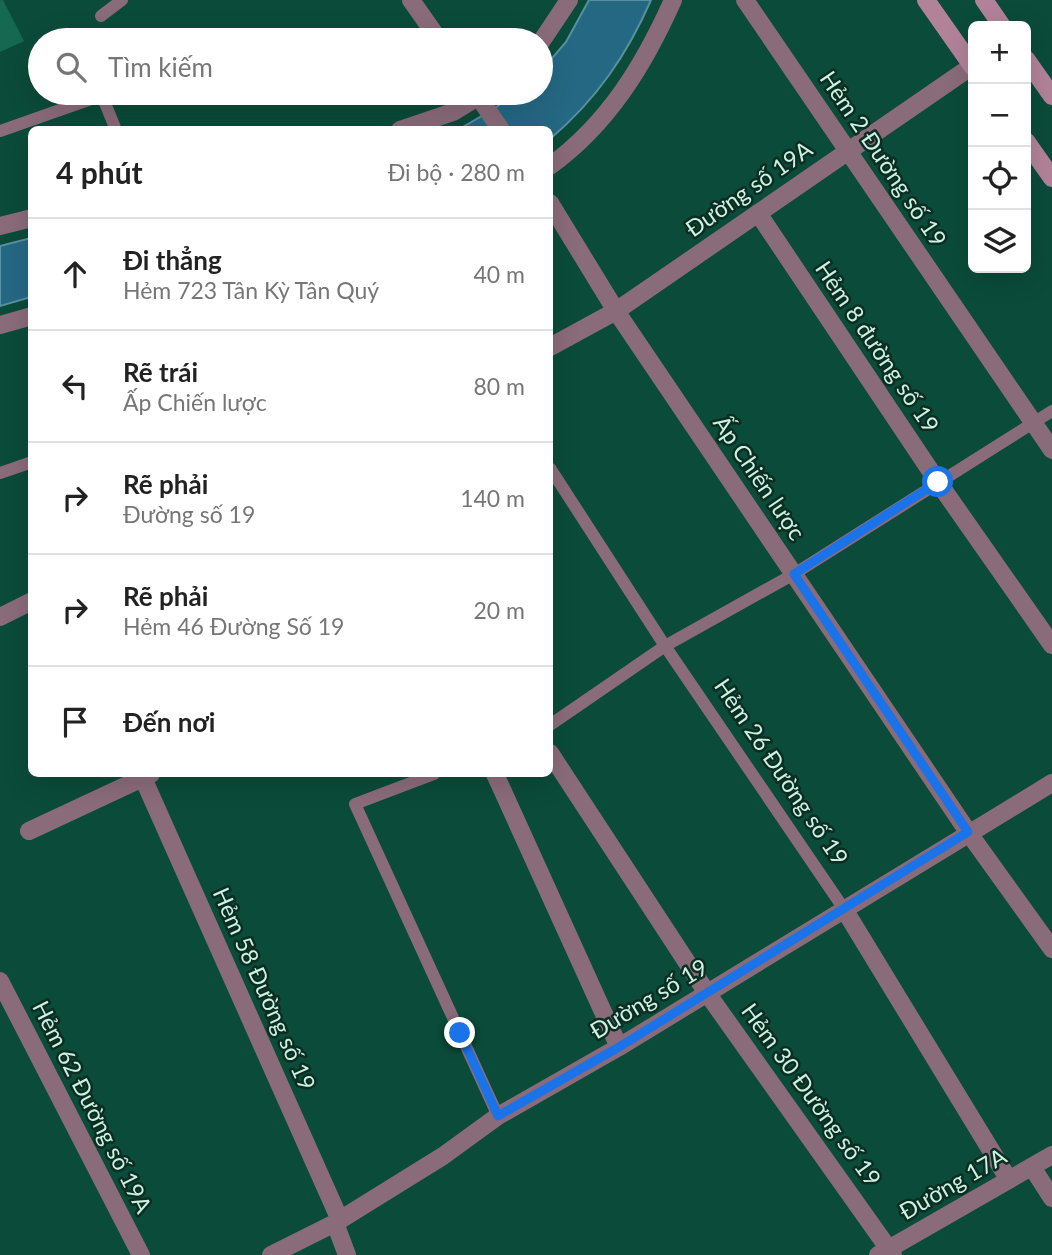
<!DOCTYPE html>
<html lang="vi">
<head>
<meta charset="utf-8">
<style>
  :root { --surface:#fff; --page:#f2f2f2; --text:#222; --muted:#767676; --line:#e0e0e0 }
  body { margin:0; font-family:Lato,sans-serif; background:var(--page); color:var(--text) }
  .controls { position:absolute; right:21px; top:21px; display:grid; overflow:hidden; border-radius:10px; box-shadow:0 7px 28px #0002 }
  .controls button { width:63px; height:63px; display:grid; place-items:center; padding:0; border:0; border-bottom:2px solid var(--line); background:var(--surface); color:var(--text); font:35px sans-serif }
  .stop { position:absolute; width:21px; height:21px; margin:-16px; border:5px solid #1a73e8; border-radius:50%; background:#fff }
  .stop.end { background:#1a73e8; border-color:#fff; box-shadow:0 2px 7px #0008 }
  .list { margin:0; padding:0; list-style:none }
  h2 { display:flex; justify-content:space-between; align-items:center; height:91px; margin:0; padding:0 28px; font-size:30px }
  h2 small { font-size:23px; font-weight:400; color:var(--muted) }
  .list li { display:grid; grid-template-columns:46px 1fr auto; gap:21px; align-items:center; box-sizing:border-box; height:112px; padding:0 28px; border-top:2px solid var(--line) }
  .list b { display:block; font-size:26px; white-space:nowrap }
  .list p { margin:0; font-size:23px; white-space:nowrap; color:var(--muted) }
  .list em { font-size:23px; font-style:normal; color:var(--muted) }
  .icon { flex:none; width:38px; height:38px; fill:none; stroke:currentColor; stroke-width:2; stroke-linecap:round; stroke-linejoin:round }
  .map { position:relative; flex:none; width:1052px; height:1255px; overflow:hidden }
  .search { position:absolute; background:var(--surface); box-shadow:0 7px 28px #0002; left:28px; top:28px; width:525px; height:77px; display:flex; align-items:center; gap:18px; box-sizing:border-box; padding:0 24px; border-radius:38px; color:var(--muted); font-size:26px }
  .panel { position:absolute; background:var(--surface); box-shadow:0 7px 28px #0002; left:28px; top:126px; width:525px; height:651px; border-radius:10px }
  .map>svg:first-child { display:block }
</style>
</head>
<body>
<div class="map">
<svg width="1052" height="1255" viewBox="0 0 1052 1255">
  <rect width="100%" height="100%" fill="#0b4b39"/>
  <path fill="#156951" d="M0 0H3L24 41 0 52Z"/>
  <path fill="#256883" stroke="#5791a0" stroke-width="2" d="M589 0H651C627 55 596 100 550 139V130H458L495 108 516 93H541V71L566 42Z
    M31 238V297L0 306V246Z"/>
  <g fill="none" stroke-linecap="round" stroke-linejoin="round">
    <path stroke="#8a6b79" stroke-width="12" d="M101 16 122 0
      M0 131 94 98H100L105 103 116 130
      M550 468 665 646 844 909
      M0 473 32 462
      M550 725 665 646 794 574 1052 411
      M434 774 355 804 498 1116"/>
    <path stroke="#8a6b79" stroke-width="18" d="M411 0 439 40
      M745 0 1052 450
      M476 93 501 130
      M550 203 616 311 968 832 1052 949
      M758 213 938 482 1052 645
      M550 347 616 311 972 66
      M0 617 32 601
      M550 753 707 993 893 1255
      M495 774 619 1047
      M143 778 340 1220
      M29 831 151 774
      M844 909 1009 1180
      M0 981 141 1255
      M1032 1167 1052 1198
      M335 1223 347 1255
      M271 1255 335 1223 443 1156 498 1116 619 1047 1052 783
      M878 1255 1052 1155"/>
    <path stroke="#8a6b79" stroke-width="18" d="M541 42 569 0
      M400 130 453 112 484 93
      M550 166C608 124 644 65 673 0
      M0 226 32 218
      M0 325 32 316"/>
    <path stroke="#b28299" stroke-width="18" d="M926 0 973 67
      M984 0 1002 26
      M1026 59 1052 96
      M1026 141 1052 178"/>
  </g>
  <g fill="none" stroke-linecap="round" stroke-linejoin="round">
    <path stroke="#1a73e8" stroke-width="9" d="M460 1033 498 1116 619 1047 968 832 794 574 938 482"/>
  </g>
  <g text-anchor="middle" stroke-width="5" stroke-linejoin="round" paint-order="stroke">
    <g font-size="23" fill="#cdf2e3" stroke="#0c2d22">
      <text transform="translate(883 159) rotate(56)" y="8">Hẻm 2 Đường số 19</text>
      <text transform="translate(749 189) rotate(-35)" y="8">Đường số 19A</text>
      <text transform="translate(877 347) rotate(56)" y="8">Hẻm 8 đường số 19</text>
      <text transform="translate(759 478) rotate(56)" y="8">Ấp Chiến lược</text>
      <text transform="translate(781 772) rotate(56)" y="8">Hẻm 26 Đường số 19</text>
      <text transform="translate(264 989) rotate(66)" y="8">Hẻm 58 Đường số 19</text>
      <text transform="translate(649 999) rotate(-31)" y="8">Đường số 19</text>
      <text transform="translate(811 1095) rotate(54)" y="8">Hẻm 30 Đường số 19</text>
      <text transform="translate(92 1107) rotate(63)" y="8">Hẻm 62 Đường số 19A</text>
      <text transform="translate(953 1184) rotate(-30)" y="8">Đường 17A</text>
    </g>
  </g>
</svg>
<div class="controls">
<button>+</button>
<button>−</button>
<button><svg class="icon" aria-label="locate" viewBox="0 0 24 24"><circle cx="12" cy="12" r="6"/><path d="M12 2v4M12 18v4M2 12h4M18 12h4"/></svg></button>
<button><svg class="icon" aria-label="layers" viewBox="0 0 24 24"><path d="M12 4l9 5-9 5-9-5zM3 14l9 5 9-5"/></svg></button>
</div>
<div class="stop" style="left:938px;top:482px"></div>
<div class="stop end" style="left:460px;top:1033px"></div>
<div class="search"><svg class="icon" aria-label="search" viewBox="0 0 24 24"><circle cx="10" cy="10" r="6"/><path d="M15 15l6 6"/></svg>Tìm kiếm</div>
<section class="panel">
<h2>4 phút<small>Đi bộ · 280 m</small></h2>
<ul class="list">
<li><svg class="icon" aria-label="ahead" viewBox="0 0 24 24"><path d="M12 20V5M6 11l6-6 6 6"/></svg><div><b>Đi thẳng</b><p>Hẻm 723 Tân Kỳ Tân Quý</p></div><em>40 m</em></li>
<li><svg class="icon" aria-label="left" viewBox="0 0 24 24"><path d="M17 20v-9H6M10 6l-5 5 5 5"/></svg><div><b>Rẽ trái</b><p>Ấp Chiến lược</p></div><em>80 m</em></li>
<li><svg class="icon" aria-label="right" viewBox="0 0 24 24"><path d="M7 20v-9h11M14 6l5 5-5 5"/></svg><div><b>Rẽ phải</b><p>Đường số 19</p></div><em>140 m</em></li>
<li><svg class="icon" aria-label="right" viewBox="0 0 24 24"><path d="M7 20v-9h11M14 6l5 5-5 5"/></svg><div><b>Rẽ phải</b><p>Hẻm 46 Đường Số 19</p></div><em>20 m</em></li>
<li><svg class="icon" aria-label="arrive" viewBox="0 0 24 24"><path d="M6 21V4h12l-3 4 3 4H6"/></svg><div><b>Đến nơi</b></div></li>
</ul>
</section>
</div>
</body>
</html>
